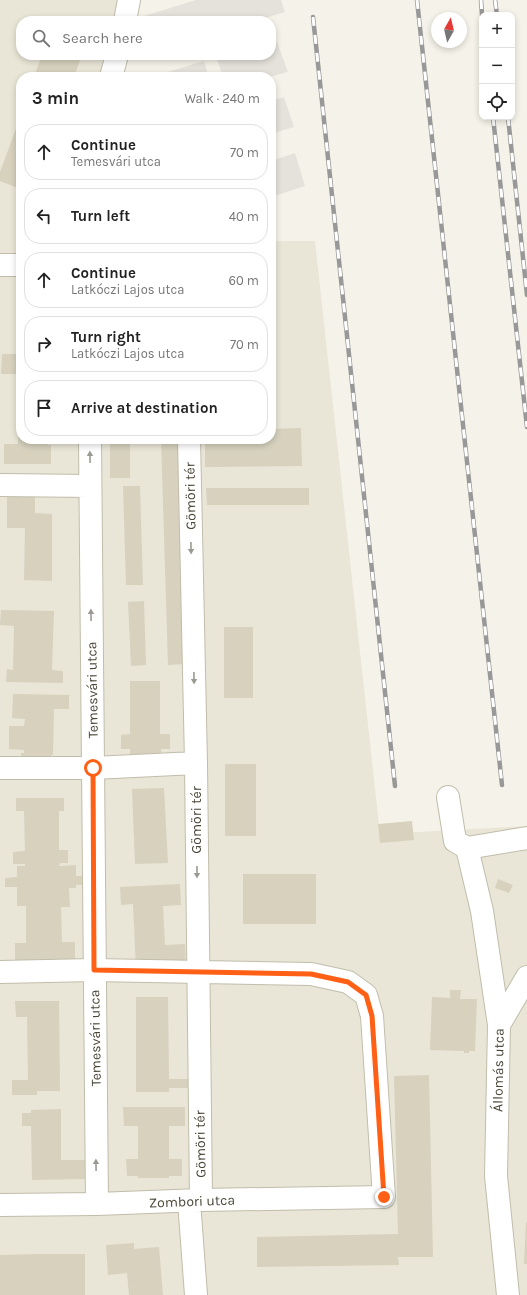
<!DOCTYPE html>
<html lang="en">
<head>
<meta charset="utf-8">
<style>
  :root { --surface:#fff; --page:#f2f2f2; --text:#222; --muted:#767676; --line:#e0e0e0 }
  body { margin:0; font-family:Karla,sans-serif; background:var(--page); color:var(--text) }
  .controls { position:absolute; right:12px; top:12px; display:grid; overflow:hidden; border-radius:8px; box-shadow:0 2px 6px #0003 }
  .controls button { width:36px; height:36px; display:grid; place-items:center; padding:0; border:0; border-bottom:1px solid var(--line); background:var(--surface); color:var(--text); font:20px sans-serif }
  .compass { position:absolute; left:431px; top:12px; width:36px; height:36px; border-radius:50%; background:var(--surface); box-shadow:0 2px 6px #0003; rotate:8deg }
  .stop { position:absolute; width:12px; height:12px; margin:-9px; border:3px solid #ff6016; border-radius:50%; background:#fff }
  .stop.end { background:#ff6016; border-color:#fff; box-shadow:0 1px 4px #0008 }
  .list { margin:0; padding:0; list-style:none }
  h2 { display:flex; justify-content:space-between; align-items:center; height:52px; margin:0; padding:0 16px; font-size:17px }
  h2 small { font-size:13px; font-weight:400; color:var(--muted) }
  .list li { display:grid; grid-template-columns:26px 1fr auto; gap:12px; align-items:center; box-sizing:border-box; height:56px; margin:0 8px 8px; padding:0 8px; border:1px solid var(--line); border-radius:16px }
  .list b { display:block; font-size:15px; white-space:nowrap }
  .list p { margin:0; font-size:13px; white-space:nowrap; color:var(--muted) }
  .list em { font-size:13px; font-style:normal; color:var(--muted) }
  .icon { flex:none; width:22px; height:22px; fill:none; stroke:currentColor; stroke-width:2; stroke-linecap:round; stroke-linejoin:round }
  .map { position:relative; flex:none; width:527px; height:1295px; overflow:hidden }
  .search { position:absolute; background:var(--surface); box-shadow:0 2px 6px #0003; left:16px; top:16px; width:260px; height:44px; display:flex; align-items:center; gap:10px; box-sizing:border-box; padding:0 14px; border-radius:16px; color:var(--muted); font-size:15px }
  .panel { position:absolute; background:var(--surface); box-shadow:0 2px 6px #0003; left:16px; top:72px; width:260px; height:372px; border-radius:16px }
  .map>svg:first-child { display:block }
</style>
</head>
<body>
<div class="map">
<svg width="527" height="1295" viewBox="0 0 527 1295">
  <rect width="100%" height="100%" fill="#f5f3e9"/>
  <path fill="#e9e6d7" d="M0 0H135L131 21H21V55H125L119 77H21V439H271V241H315L380 834 527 826V1295H0Z"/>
  <path fill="#e5e2db" d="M196 0H281L285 12 255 21H128Z
    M277 42 288 72 269 77H223L217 59 231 55H271V43Z
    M204 61 209 77H151Z
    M284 97 294 127 271 134V101Z
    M295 153 305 186 271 197V161Z"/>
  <path fill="#d7d1be" d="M42 55H82L74 77H34Z
    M21 115V189L0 181V172Z
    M16 310H21V374H1L2 354H16Z
    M18 405H21V439H48V445H51V464H4V444H18Z
    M301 428 302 466 205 467V439H271V429Z
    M60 439H80V444L60 443Z
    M110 439H130V478H110Z
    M161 439H180L186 664 168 665Z
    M123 486H140L143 585H126Z
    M206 488H309V505H207Z
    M7 496H35V513L52 514V581L24 580 25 528H7Z
    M144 601 146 665 131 666 128 602Z
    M1 610 54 611 52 670 63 671V683L6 682 7 669 13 670 14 626 0 625Z
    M224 627H253V698H224Z
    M130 681H160V734H170V749H161V754L130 755V749H121V735L130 734Z
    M13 694 69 695V709H54L53 755H51L50 766 21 765V753H24V750L9 749V726H24L25 719 12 718Z
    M225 764H256V836H225Z
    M164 788 168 863 135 864 132 789Z
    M16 798H64V811H59V850H68V863H60L59 866 76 865V876H88V885H76V888H69L70 907H61L62 942H75V969H15V943H26V906H17V887H5V878L17 877V866H25V864H13V852L25 851 24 811H16Z
    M412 821 414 840 380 843 378 824Z
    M243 874H316V924H243Z
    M498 879 513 885 509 893 495 888Z
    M180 884 181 905 163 906 165 945 185 944 186 968 136 970 133 904 121 905 120 887Z
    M450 990H461L460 999H477L475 1051H469V1053H464V1051L430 1050 432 997 450 998Z
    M136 997H168L169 1079H192V1088H169V1092H136Z
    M15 1001H59L60 1091H37V1095H12V1080H28L27 1017H16Z
    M429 1075 433 1257H398L399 1265 257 1267V1237L398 1234 394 1076Z
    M123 1107H185V1126H169V1159H182V1176H169V1178H138V1176H127L126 1159H138V1126H124Z
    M61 1109V1160H86V1179L32 1180 31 1126H22V1113H31V1110Z
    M526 1222H527V1264H524Z
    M134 1243V1249L159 1247 163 1295H129L127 1273 108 1275 106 1245Z
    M41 1254H85V1295H0V1255Z"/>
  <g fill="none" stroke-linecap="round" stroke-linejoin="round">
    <g stroke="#c1bdab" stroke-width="24">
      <path id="minor" d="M125 21 129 0
        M111 77 117 55
        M0 265H21
        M90 439 97 1204
        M189 439 196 763 201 1200
        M0 485 90 486
        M0 768H93L196 763
        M448 797 455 841 467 848 527 838
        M467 848 482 911 499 1025 496 1176 508 1295
        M0 972 94 970 311 974 348 982 366 995 372 1016 384 1197 201 1200 97 1204 0 1205
        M499 1025 527 977
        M189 1201 196 1295"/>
    </g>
    <use href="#minor" stroke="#fff" stroke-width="22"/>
    <g stroke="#989898" stroke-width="4.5">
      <path id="rail" d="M417 0 502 785
        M481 0 482 15
        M495 0 497 15
        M313 17 395 786
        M493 117 527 427
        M508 117 527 295"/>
    </g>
    <use href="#rail" stroke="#fff" stroke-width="3" stroke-dasharray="9" stroke-linecap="butt"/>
  </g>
  <defs><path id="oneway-solid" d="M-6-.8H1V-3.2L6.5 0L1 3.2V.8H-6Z"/></defs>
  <g fill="#9b9991">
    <use href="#oneway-solid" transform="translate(90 457) rotate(-91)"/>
    <use href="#oneway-solid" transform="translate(191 548) rotate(89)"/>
    <use href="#oneway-solid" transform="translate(91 615) rotate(-91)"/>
    <use href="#oneway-solid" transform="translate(194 678) rotate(89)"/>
    <use href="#oneway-solid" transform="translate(197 872) rotate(90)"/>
    <use href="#oneway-solid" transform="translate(96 1165) rotate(-91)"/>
  </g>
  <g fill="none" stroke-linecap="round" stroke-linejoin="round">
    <path stroke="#ff6016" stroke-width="5" d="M93 768 94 970 311 974 348 982 366 995 372 1016 384 1197"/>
  </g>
  <g text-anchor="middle" stroke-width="3.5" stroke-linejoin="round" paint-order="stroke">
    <g font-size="14" fill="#494537" stroke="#fff">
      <text transform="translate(190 496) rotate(-91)" y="5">Gömöri tér</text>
      <text transform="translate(92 690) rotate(-91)" y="5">Temesvári utca</text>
      <text transform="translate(196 820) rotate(-90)" y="5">Gömöri tér</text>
      <text transform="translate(95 1038) rotate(-91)" y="5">Temesvári utca</text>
      <text transform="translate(498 1070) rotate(-89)" y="5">Állomás utca</text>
      <text transform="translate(200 1144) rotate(-91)" y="5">Gömöri tér</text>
      <text transform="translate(192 1201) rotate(-2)" y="5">Zombori utca</text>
    </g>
  </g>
</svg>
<div class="controls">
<button>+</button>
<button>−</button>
<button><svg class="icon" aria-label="locate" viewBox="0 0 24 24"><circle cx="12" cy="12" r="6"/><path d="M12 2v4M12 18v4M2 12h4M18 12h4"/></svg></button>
</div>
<svg class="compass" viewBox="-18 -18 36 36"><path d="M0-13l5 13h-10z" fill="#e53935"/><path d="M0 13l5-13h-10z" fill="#767676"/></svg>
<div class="stop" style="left:93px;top:768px"></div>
<div class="stop end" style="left:384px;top:1197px"></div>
<div class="search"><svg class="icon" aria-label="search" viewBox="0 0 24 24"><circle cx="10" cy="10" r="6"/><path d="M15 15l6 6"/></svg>Search here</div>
<section class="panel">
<h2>3 min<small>Walk · 240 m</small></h2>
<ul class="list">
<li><svg class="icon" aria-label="ahead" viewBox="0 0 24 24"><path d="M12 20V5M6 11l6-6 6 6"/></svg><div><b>Continue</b><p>Temesvári utca</p></div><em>70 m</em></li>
<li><svg class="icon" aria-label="left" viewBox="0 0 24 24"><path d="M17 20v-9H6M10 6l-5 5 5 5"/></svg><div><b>Turn left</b></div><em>40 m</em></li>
<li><svg class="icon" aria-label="ahead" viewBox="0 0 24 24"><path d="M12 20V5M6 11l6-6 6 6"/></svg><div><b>Continue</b><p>Latkóczi Lajos utca</p></div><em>60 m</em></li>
<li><svg class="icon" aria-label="right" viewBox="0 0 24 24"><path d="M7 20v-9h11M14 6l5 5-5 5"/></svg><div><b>Turn right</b><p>Latkóczi Lajos utca</p></div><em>70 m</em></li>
<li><svg class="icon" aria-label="arrive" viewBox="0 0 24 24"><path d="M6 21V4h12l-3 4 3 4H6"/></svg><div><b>Arrive at destination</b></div></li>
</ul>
</section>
</div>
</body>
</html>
